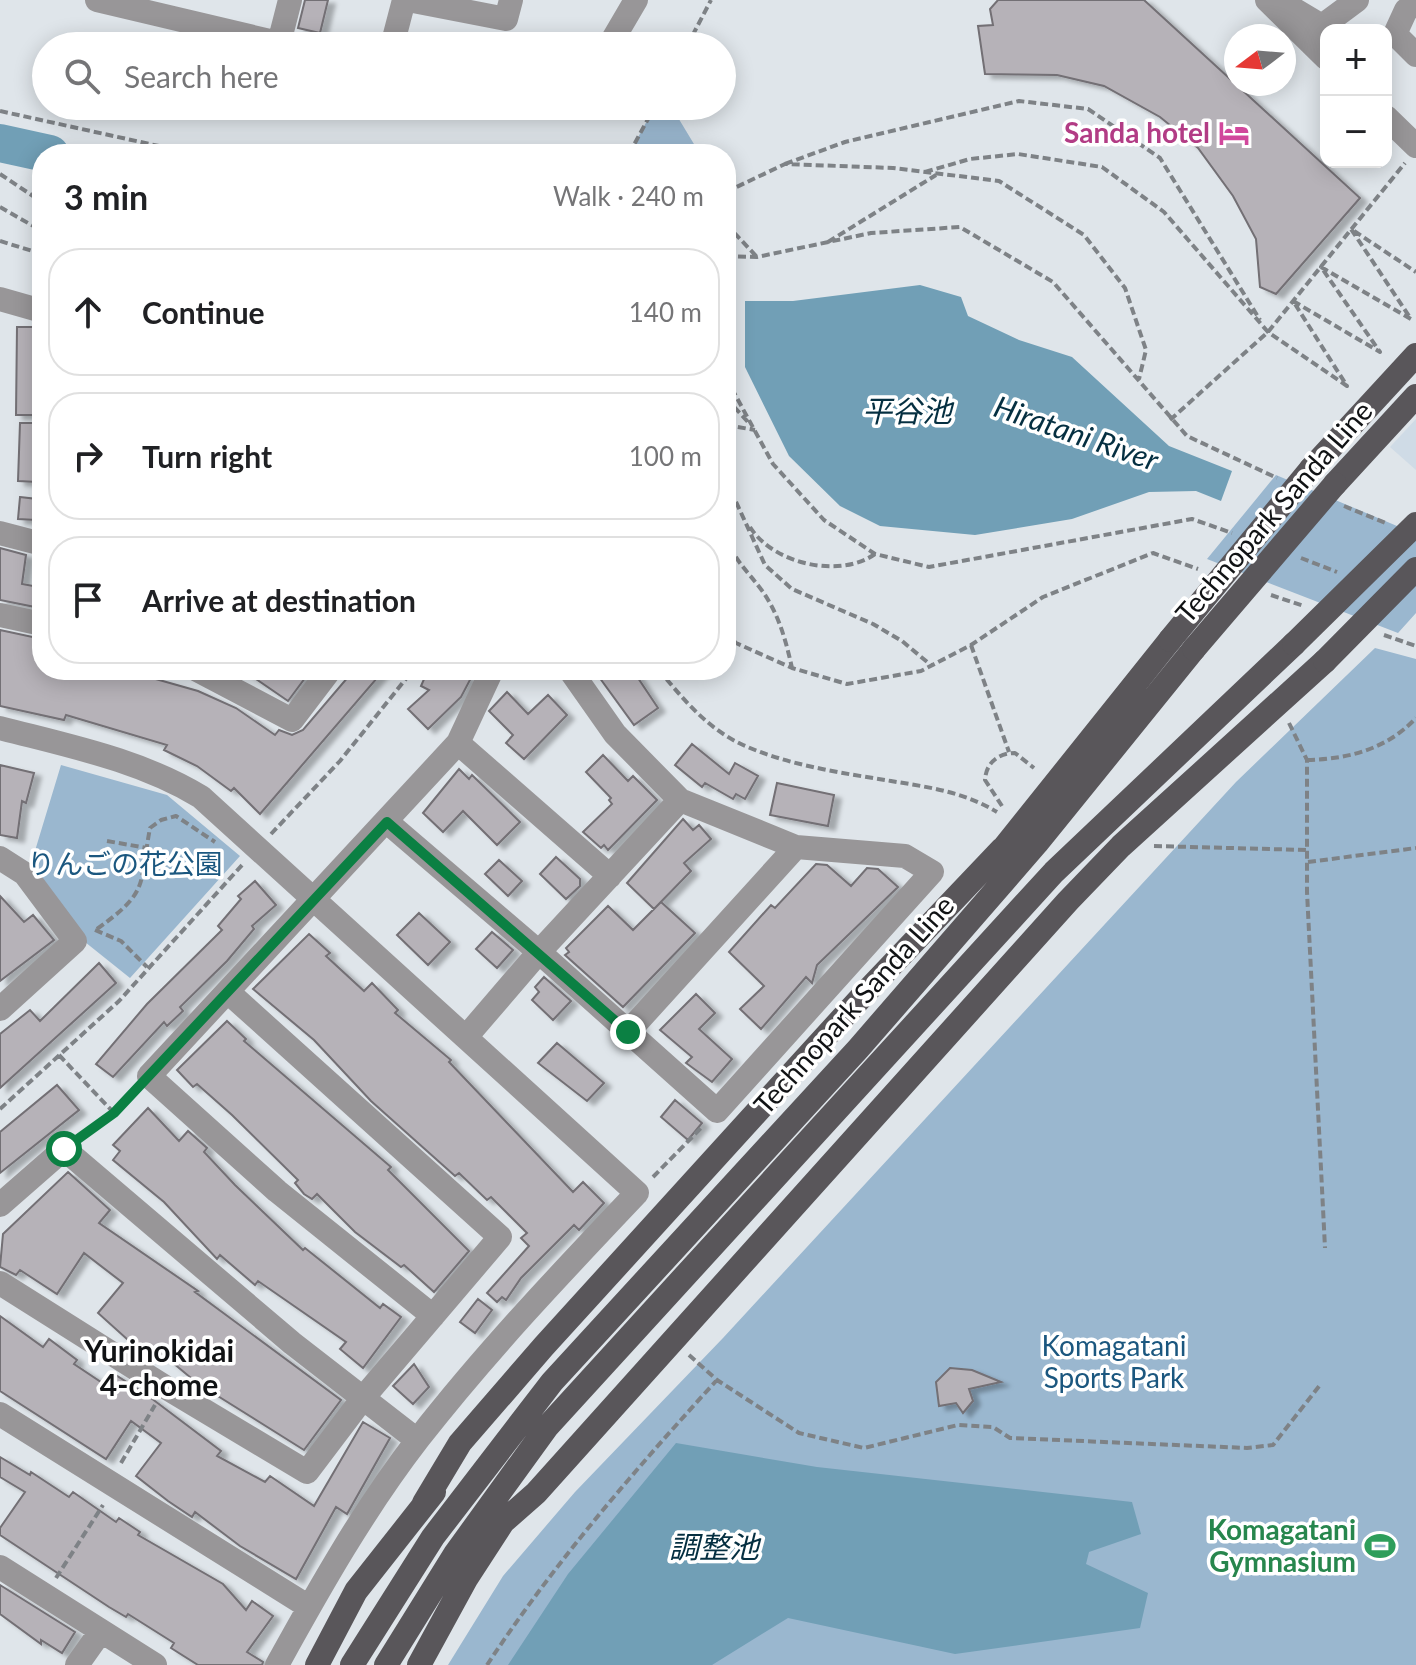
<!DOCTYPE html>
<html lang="en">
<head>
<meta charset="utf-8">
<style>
  :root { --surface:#fff; --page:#f6f6f6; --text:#202124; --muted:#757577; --line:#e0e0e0 }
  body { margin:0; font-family:Lato,"Noto Sans JP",sans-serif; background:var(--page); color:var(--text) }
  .controls { position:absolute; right:24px; top:24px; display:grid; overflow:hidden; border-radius:16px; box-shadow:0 4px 20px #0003 }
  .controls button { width:72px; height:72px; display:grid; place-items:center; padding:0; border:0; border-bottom:2px solid var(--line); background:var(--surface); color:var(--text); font:40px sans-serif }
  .compass { position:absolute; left:1224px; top:24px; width:72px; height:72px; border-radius:50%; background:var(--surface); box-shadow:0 4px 20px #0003; rotate:254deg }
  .stop { position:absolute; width:24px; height:24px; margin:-18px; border:6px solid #0b8043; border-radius:50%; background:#fff }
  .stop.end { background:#0b8043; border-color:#fff; box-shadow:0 2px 8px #0008 }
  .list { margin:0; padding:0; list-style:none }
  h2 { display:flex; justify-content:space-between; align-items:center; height:104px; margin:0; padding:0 32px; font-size:34px }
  h2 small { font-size:26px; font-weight:400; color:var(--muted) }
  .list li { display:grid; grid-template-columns:52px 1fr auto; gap:24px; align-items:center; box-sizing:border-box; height:128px; margin:0 16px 16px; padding:0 16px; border:2px solid var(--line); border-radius:32px }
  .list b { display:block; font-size:30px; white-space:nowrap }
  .list em { font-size:26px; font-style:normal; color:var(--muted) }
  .icon { flex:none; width:44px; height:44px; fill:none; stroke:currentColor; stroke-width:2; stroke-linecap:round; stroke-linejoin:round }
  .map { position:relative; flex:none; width:1416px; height:1665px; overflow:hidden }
  .search { position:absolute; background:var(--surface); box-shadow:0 4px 20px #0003; left:32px; top:32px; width:704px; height:88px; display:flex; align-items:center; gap:20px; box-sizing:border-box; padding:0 28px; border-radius:44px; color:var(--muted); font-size:30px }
  .panel { position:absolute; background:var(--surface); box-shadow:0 4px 20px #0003; left:32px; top:144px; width:704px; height:536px; border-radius:32px }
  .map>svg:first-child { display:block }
</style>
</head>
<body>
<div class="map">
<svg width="1416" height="1665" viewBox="0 0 1416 1665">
  <defs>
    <filter id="shadow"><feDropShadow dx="7" dy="4" stdDeviation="2" flood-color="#0004"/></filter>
  </defs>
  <rect width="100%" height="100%" fill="#dfe5ea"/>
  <path fill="#cfdbe6" d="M1416 419V470L1390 447Z"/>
  <path fill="#9ab7cf" d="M655 106H671L700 154H629Z
    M1276 475 1416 534V613L1398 633 1207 559Z
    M1375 648 1416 659V1665H448L503 1576 575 1492 723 1338 1236 782Z
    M61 765 167 795 240 856 130 978 80 938 31 864Z"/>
  <path fill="#719fb6" d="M920 285 961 297 968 316 1019 340 1072 357 1169 446 1232 471 1221 501 1196 491 1149 492 1072 519 975 535 880 526 840 506 789 456 745 367V301H793Z
    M676 1443 817 1467 1132 1502 1141 1534 1089 1552 1086 1564 1148 1593 1140 1628 955 1654 788 1618 712 1665H508L568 1574Z"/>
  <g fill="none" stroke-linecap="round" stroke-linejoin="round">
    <path stroke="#719fb6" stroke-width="38" d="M0 143 50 154"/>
  </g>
  <path fill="#b6b2b8" stroke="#736f74" stroke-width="2" filter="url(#shadow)" d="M305 0H328L320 33 298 28Z
    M998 0H1144L1360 198 1276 294 1260 287 1256 239 1233 196 1198 148 1160 117 1104 86 1057 75 985 74 978 26 993 25 990 9Z
    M17 327H34L35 415H16Z
    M20 423H38L37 482 18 481Z
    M20 497 37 499 36 520 18 519Z
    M0 548 26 555 22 584 39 587 35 607 0 600Z
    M0 630 42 639V670H124L198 691 236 708 275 735 279 730 292 735 303 730 354 670H384L260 814 234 788 231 791 197 766 164 750 167 745 66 715 64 720 0 706Z
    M243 670H302L308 674 288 701Z
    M428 670H456L471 678 461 697 428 729 408 709 429 690 421 686Z
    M594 670H637L634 672 658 708 634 725Z
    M507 692 528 714 548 695 567 715 524 759 506 743 513 735 489 711Z
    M692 744 729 774 735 763 758 776 745 799 736 794 733 799 705 783 702 787 675 765Z
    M603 755 628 781 633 776 657 800 608 850 604 845 601 848 583 832 612 804 609 800 611 798 586 772Z
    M0 765 34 773 26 803 22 801 17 838 0 835Z
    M459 769 469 779 472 775 520 822 497 845 463 811 443 832 423 813Z
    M777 783 834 795 828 826 770 815Z
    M683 819 693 830 699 825 711 839 684 863 691 871 654 909 627 883Z
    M556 857 580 879V886L566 899 540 874Z
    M499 860 522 881 508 896 485 874Z
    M816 864 827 865 851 886 867 868 878 869 898 887 817 965 812 983 806 977 761 1029 740 1009 764 986 729 952 771 905 775 908Z
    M255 881 276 905 252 926 254 929 227 961 180 1007 183 1011 167 1026 164 1022 113 1077 96 1064 147 1004 222 930 218 926 241 899 238 896Z
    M0 896 24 922 33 915 54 940 0 981Z
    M661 902 695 933 623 1007 565 955 569 952 566 948 608 906 633 930Z
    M419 913 450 942 428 965 397 935Z
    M492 932 513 950 497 968 476 949Z
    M309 934 330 953 326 956 364 991 372 983 398 1010 395 1013 451 1060 449 1062 573 1192 583 1182 604 1203 579 1230 574 1225 521 1278 506 1300 502 1297 497 1302 487 1293 529 1246 521 1238 527 1233 491 1197 487 1200 459 1173 455 1176 371 1101 314 1040 253 989Z
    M99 963 116 983 0 1088V1034L30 1010 40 1021Z
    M544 977 571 1001 553 1020 532 1000 539 992 535 987Z
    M696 994 715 1013 699 1029 732 1059 712 1082 686 1063 692 1057 660 1030Z
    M227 1021 246 1039 244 1041 391 1167 388 1170 469 1251 434 1292 404 1265 401 1267 355 1232 317 1194 312 1199 304 1194 295 1183 298 1180 232 1115 197 1084 193 1087 177 1070Z
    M557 1043 604 1083 587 1101 538 1063Z
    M57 1085 79 1110 0 1173V1132Z
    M675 1100 702 1123 688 1140 661 1117Z
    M148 1108 179 1141 188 1131 207 1148 204 1152 235 1185 303 1250 305 1248 380 1308 383 1304 401 1317 363 1368 340 1349 346 1342 258 1281 255 1285 220 1255 217 1259 164 1202 113 1160 120 1151 113 1145Z
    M68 1172 110 1210 99 1223 198 1291 195 1292 341 1400 304 1450 197 1383 155 1348 152 1355 128 1340 98 1313 123 1283 84 1253 57 1294 20 1270 16 1275 0 1267 3 1234Z
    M478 1299 492 1310 475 1333 460 1322Z
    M0 1316 43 1347 49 1339 77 1360 74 1364 107 1386 114 1374 147 1395 221 1451 217 1456 265 1482 270 1476 314 1506 363 1422 390 1438 347 1514 336 1507 296 1579 240 1546 195 1512 192 1517 168 1501 136 1476 161 1443 131 1421 106 1459 0 1391Z
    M414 1364 429 1387 413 1404 393 1386Z
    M950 1368 972 1370 1001 1382 969 1389 973 1401 963 1413 956 1403 939 1406 936 1382Z
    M0 1457 30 1475 31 1472 69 1497 73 1492 116 1522 119 1518 140 1532 138 1535 223 1584 246 1610 252 1601 273 1616 247 1652 263 1662 262 1665H198L171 1648 174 1643 128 1614 126 1617 109 1607 0 1535V1528L25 1492 0 1477Z
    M0 1585 75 1632 62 1653 41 1640V1644L0 1614Z"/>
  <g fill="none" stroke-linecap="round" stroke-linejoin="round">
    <path stroke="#7e8286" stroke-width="4" stroke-dasharray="8 4" stroke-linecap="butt" d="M687 46 711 0
      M0 111 195 154
      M629 154 655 106
      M785 164 845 142 1019 101 1088 109 1160 158 1260 320
      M925 172 970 159 1018 154 1102 167 1164 212 1268 332 1347 386 1293 301 1380 352 1321 267 1411 319 1351 229 1416 272
      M0 174 42 202
      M726 192 785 164 893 168 999 181 1084 235 1125 288 1146 350 1139 379
      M0 207 42 231
      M726 224 757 257
      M0 241 42 254
      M828 242 936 175
      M726 256 757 257 871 233 960 227 1053 282 1187 436 1277 478
      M726 292 734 328 726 352
      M726 378 773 464 824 520 875 554 929 567 1192 519 1232 533
      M726 398 748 422
      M1170 420 1268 332 1405 163
      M726 425 755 430
      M726 480 765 565 792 589 873 624 902 641 932 666
      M1344 506 1388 524
      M750 527C773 564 840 579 875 554
      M726 535C733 560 748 571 763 592 779 615 786 641 792 668
      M1301 558 1337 572
      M1271 595 1304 606
      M726 632 736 643 792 668 847 684 921 671 971 645 1043 597 1153 553 1198 569
      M1384 635 1416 646
      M971 645 1009 752
      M659 670C682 698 707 728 741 744 786 765 842 773 891 781 928 787 964 792 997 812
      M1289 723 1307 760V892L1325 1248
      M1307 760C1349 759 1387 749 1416 718
      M1002 806 985 780C986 763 998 753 1015 753L1034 768
      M271 834 340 761 413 670
      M107 841 147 848
      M1154 846 1307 850
      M1308 862 1416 848
      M97 929C150 891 139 886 150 828L161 820 176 816 215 842
      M95 930 121 941 147 967
      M59 1055 114 1113
      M0 1109 119 1001 243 864
      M82 1136 114 1113 133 1093
      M653 1177 703 1126
      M689 1355 717 1380 799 1433 864 1448 958 1425 993 1427 1010 1438 1247 1448 1273 1445 1320 1385
      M121 1463 155 1405
      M56 1578 103 1505
      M487 1665C555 1562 634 1471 716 1381"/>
    <path stroke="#989698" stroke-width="24" d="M97 0 291 46
      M408 0 506 19 511 0
      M1267 0 1326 58
      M1286 0 1290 7 1322 26 1357 0
      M1416 4 1406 10 1395 34 1416 55
      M279 43 290 0
      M392 46 404 0
      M609 46 636 0
      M1386 117 1416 146
      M0 299 42 311
      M0 533 42 544
      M0 615 42 624
      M197 670 292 720 330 670
      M0 728C69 746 140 760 201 797L637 1193C562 1272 486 1352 419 1438 364 1509 320 1587 277 1665
      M458 743 610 876
      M387 822 539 952 680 800
      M0 858 25 874 75 941 0 1009
      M628 1032 796 847
      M466 1037 539 952 717 1111 932 872 905 856 796 847 680 800 615 734 570 670
      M0 1205 64 1149 292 1343 417 1440
      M0 1283 165 1387 307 1472 363 1398 500 1237 228 992
      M433 1316 277 1191 149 1076 458 743 492 670
      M0 1414 309 1607
      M0 1567 155 1665
      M77 1665 101 1631"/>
    <path stroke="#59565a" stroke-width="24" d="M1311 469 1416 355
      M1335 484 1416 396
      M994 860 1170 640
      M424 1503 460 1443 544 1346 867 991 1002 849
      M317 1665 356 1591 434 1492
      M352 1665 433 1537 552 1382 858 1049 1037 843 1194 649
      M386 1665 455 1554 547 1427 1054 872 1294 644
      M419 1665 466 1579 503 1522 536 1493 1068 901 1121 846 1325 661"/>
    <path stroke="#59565a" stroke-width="24" d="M1170 640 1311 469
      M1294 644 1416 524
      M1194 649 1335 484
      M1325 661 1416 569"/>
  </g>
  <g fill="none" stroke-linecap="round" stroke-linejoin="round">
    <path stroke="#0b8043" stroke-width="10" d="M64 1149 114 1113 387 822 628 1032"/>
  </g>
  <defs>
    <g id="hotel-bare" transform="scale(2.4)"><path d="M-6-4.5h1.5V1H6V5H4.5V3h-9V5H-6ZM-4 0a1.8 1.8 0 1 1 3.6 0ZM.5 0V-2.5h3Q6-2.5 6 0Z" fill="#d1479c" stroke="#fff" stroke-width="2.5" paint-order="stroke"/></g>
    <g id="stadium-bare" transform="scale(2.4)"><path d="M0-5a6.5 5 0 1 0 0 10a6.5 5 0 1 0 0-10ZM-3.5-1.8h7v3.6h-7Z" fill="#2e9e5b" stroke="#fff" stroke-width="2.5" paint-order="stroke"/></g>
  </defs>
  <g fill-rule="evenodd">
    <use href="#hotel-bare" x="1234" y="133"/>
    <use href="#stadium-bare" x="1380" y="1546"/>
  </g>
  <g text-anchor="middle" stroke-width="7" stroke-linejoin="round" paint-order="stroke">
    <g font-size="28" font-weight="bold" fill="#b23c85" stroke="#fff" text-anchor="end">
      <text x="1210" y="143">Sanda hotel</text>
    </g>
    <g font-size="28" fill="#101214" stroke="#fff">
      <text transform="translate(1274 512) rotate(-49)" y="10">Technopark Sanda Line</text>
      <text transform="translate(854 1005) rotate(-48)" y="10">Technopark Sanda Line</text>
    </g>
    <g font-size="28" fill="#1b577f" stroke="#fff">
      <text x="125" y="874">りんごの花公園</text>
      <text x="1114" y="1356">Komagatani<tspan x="1114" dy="32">Sports Park</tspan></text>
    </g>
    <g font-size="28" font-weight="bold" fill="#27864d" stroke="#fff" text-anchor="end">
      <text x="1356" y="1540">Komagatani<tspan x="1356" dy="32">Gymnasium</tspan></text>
    </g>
    <g font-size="30" font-style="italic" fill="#052f41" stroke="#fff">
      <text x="907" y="422">平谷池</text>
      <text transform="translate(1076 434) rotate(19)" y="10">Hiratani River</text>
      <text x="714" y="1558">調整池</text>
    </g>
    <g font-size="30" font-weight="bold" fill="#101214" stroke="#fff">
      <text x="159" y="1362">Yurinokidai<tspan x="159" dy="34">4-chome</tspan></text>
    </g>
  </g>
</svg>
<div class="controls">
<button>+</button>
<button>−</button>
</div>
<svg class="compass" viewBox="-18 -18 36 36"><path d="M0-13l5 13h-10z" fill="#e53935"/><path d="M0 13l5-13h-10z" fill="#757577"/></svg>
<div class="stop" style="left:64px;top:1149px"></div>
<div class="stop end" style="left:628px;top:1032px"></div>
<div class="search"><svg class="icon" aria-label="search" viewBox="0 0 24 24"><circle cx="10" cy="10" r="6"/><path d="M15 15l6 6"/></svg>Search here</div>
<section class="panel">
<h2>3 min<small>Walk · 240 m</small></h2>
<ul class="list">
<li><svg class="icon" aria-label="ahead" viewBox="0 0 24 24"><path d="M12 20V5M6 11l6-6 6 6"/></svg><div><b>Continue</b></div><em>140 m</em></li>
<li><svg class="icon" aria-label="right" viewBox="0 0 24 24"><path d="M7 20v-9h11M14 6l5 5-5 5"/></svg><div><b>Turn right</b></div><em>100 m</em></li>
<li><svg class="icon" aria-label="arrive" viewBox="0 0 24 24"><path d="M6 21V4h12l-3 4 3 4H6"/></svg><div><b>Arrive at destination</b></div></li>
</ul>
</section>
</div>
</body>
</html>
